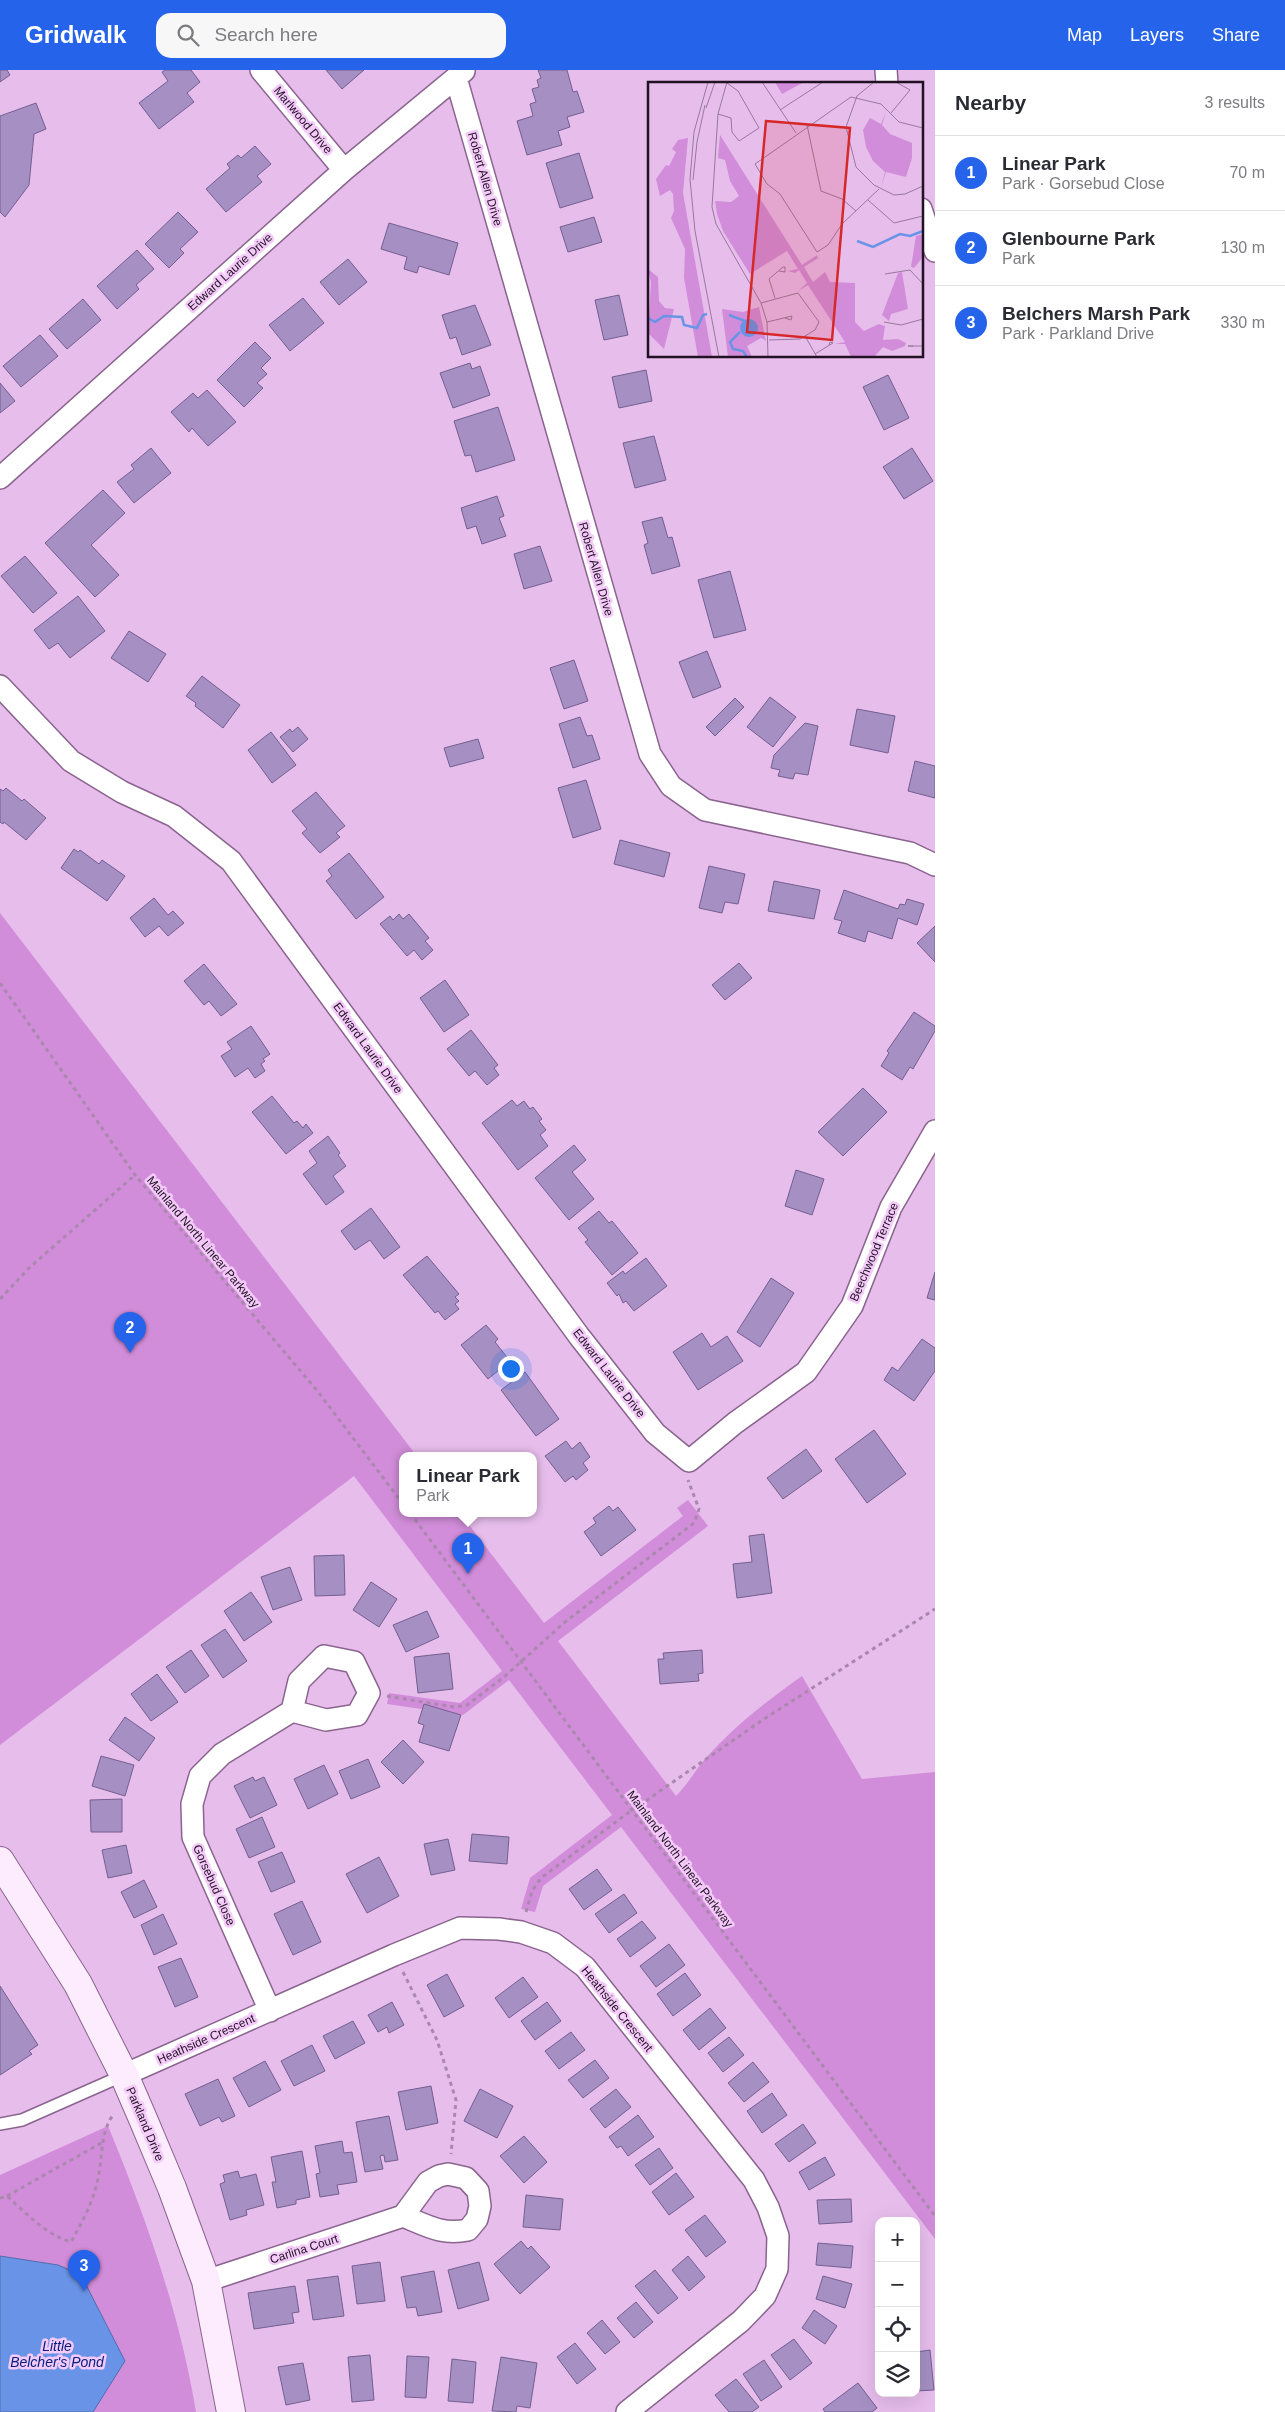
<!DOCTYPE html>
<html lang="en">
<head>
<meta charset="utf-8">
<style>
  :root { --surface:#fff; --page:#f7f7f7; --text:#2b2b33; --muted:#7c7c81; --line:#e1e1e2; --accent:#2563eb }
  body { margin:0; font-family:Helvetica,sans-serif; background:var(--page); color:var(--text) }
  .controls { position:absolute; right:15px; bottom:15px; display:grid; overflow:hidden; border-radius:10px; box-shadow:0 5px 20px #0002 }
  .controls button { width:45px; height:45px; display:grid; place-items:center; padding:0; border:0; border-bottom:1px solid var(--line); background:var(--surface); color:var(--text); font:25px sans-serif }
  .you { position:absolute; left:510px; top:1298px; width:18px; height:18px; margin:-12px; border:4px solid #fff; border-radius:50%; background:#1a73e8; box-shadow:0 0 0 8px #1a73e833 }
  .badge { display:grid; place-items:center; width:32px; height:32px; border-radius:50%; background:var(--accent); color:#fff; font-size:16px; font-weight:700 }
  .pin { position:absolute; translate:-50% -41px; filter:drop-shadow(0 1px 2px #0008) }
  .pin::after { content:''; position:absolute; top:26px; width:18px; height:15px; background:inherit; clip-path:polygon(0 0,100% 0,50% 100%) }
  .popup { position:absolute; left:399px; top:1382px; width:138px; height:65px; box-sizing:border-box; display:grid; place-content:center; border-radius:10px; background:var(--surface); filter:drop-shadow(0 1px 4px #0005); font-size:16px; white-space:nowrap; color:var(--muted) }
  .popup b { font-size:19px; color:var(--text) }
  .popup::after { content:''; position:absolute; left:50%; top:100%; margin-left:-10px; border:10px solid transparent; border-top-color:var(--surface) }
  .list { margin:0; padding:0; list-style:none }
  h2 { display:flex; justify-content:space-between; align-items:center; height:65px; margin:0; padding:0 20px; font-size:21px }
  h2 small { font-size:16px; font-weight:400; color:var(--muted) }
  .list li { display:grid; grid-template-columns:32px 1fr auto; gap:15px; align-items:center; box-sizing:border-box; height:75px; padding:0 20px; border-top:1px solid var(--line) }
  .list b { display:block; font-size:19px; white-space:nowrap }
  .list p { margin:0; font-size:16px; white-space:nowrap; color:var(--muted) }
  .list em { font-size:16px; font-style:normal; color:var(--muted) }
  .icon { flex:none; width:28px; height:28px; fill:none; stroke:currentColor; stroke-width:2; stroke-linecap:round; stroke-linejoin:round }
  .map { position:relative; flex:none; width:935px; height:2342px; overflow:hidden }
  header { display:flex; align-items:center; gap:30px; box-sizing:border-box; height:70px; padding:0 25px; background:var(--accent); color:#fff }
  header strong { font-size:24px }
  nav { display:flex; gap:28px; margin-inline-start:auto; font-size:18px }
  .search { width:350px; height:45px; background:var(--page); display:flex; align-items:center; gap:12px; box-sizing:border-box; padding:0 18px; border-radius:15px; color:var(--muted); font-size:19px }
  main { display:flex }
  aside { flex:1; background:var(--surface) }
  .map>svg:first-child { display:block }
</style>
</head>
<body>
<header>
<strong>Gridwalk</strong>
<div class="search"><svg class="icon" aria-label="search" viewBox="0 0 24 24"><circle cx="10" cy="10" r="6"/><path d="M15 15l6 6"/></svg>Search here</div>
<nav><a>Map</a><a>Layers</a><a>Share</a></nav>
</header>
<main>
<div class="map">
<svg width="935" height="2342" viewBox="0 0 935 2342">
  <rect width="100%" height="100%" fill="#e7bdec"/>
  <path fill="#d18dd9" d="M0 843 416 1385H403V1443H460L544 1553 683 1446 677 1438 688 1430 708 1456 558 1571 676 1726C687 1715 695 1701 705 1689 734 1656 767 1631 802 1606L862 1709 935 1702V2169L621 1757 543 1816 535 1842 521 1839 530 1808 612 1745 509 1610 463 1645 387 1634 389 1623 460 1633 502 1601 354 1406 0 1675Z
    M108 2056C146 2148 180 2244 196 2342H0V2105Z"/>
  <path fill="#6993e7" stroke="#536cac" d="M0 2186 58 2195 81 2205 125 2291 93 2342H0Z"/>
  <path fill="#a58fc3" stroke="#745f90" d="M0 0H7L10 5 0 12Z
    M165 0H191L200 12 187 23 194 32 159 59 139 33 168 11 162 2Z
    M326 0H364L342 19Z
    M538 0H567L573 22 577 21 584 42 567 47 570 57 558 61 562 75 527 85 517 51 533 46 530 34 536 32 532 19 539 17 537 10 541 8Z
    M36 33 46 59 34 64 29 115 5 147 0 142V46Z
    M255 76 271 94 257 106 262 112 226 142 206 119 230 98 227 94 238 85 241 88Z
    M579 83 593 128 560 138 546 93Z
    M178 142 198 162 180 179 184 183 169 198 145 174Z
    M594 147 602 172 568 182 560 157Z
    M389 153 458 173 449 205 419 196 417 203 404 199 407 187 381 179Z
    M137 180 154 199 136 215 139 219 117 239 97 216Z
    M348 189 367 212 339 235 320 212Z
    M619 225 628 265 604 270 595 230Z
    M303 228 324 253 290 281 269 255Z
    M83 229 101 250 67 279 49 259Z
    M475 235 491 275 462 285 456 267 450 269 442 245Z
    M40 265 58 286 21 317 3 296Z
    M255 272 271 288 261 298 267 304 257 313 263 318 244 337 217 310Z
    M470 293 472 299 480 296 490 325 453 338 440 303Z
    M646 300 652 331 619 338 612 307Z
    M888 305 909 348 884 360 863 317Z
    M0 313 15 331 0 343Z
    M207 320 236 352 208 376 192 358 189 362 171 342 193 323 198 328Z
    M498 337 515 390 476 402 471 385 465 386 454 351Z
    M654 366 666 410 635 418 623 373Z
    M151 378 171 403 134 433 117 412 134 399 131 395Z
    M912 378 933 411 904 429 883 397Z
    M103 420 125 443 91 475 119 505 95 527 45 473Z
    M497 426 504 446 499 448 506 466 482 474 476 456 467 459 461 438Z
    M662 447 668 468 672 467 680 496 652 504 644 475 648 473 642 452Z
    M540 476 552 511 524 519 514 484Z
    M25 486 57 523 33 543 1 506Z
    M730 501 746 560 714 568 698 510Z
    M78 526 105 561 70 588 58 573 49 579 34 560Z
    M129 561 166 584 148 612 111 588Z
    M707 581 721 617 693 628 679 592Z
    M574 590 588 631 564 639 550 598Z
    M202 606 240 635 223 658 195 636 196 633 186 626Z
    M770 627 796 647 773 677 747 657Z
    M735 628 744 637 715 666 706 657Z
    M857 639 895 646 888 683 850 675Z
    M580 647 587 666 592 665 600 689 573 698 559 654Z
    M805 653 818 656 808 705 795 703 793 709 778 706 780 700 771 698 774 685Z
    M298 657 308 669 293 682 280 667 290 659 292 662Z
    M271 662 296 695 272 713 248 680Z
    M478 669 484 688 450 697 444 678Z
    M915 691 935 696V728L908 721Z
    M586 710 601 759 573 768 558 718Z
    M6 718 22 731 24 729 46 748 26 770 4 752 3 754 0 752V719L3 721Z
    M316 722 345 756 336 763 340 767 320 783 302 763 307 759 292 741Z
    M620 770 670 783 664 807 614 794Z
    M74 779 78 782 80 780 99 794 102 790 125 806 107 831 61 798Z
    M349 783 384 827 356 849 326 811 332 806 328 800Z
    M709 796 745 804 738 834 725 832 722 843 699 838Z
    M774 811 820 820 814 849 768 841Z
    M844 820 898 839 900 834 905 835 907 829 924 834 917 855 898 848 892 869 868 861 865 872 838 863 842 851 834 849Z
    M154 828 168 845 173 841 184 853 168 866 159 856 145 867 130 848Z
    M399 844 403 849 409 844 429 868 425 871 433 880 422 890 414 880 407 886 380 854 390 846 393 850Z
    M935 856V892L917 873Z
    M739 893 752 908 725 930 712 915Z
    M204 894 237 934 221 946 209 931 204 935 184 911Z
    M445 910 469 945 444 962 420 928Z
    M914 942 935 956V961L913 999 910 997 902 1010 881 996 889 983 887 981Z
    M251 956 270 984 263 989 265 991 261 994 265 1001 255 1008 248 998 235 1007 221 986 232 979 227 972Z
    M471 960 498 995 494 998 499 1005 487 1015 475 1001 469 1006 447 979Z
    M863 1018 887 1042 843 1086 818 1062Z
    M272 1026 294 1053 297 1051 303 1058 306 1054 313 1063 286 1084 252 1042Z
    M512 1030 517 1036 524 1031 530 1039 533 1037 542 1049 539 1051 546 1060 540 1065 548 1076 518 1100 482 1053Z
    M328 1066 340 1083 338 1085 346 1096 333 1106 344 1122 326 1135 303 1104 317 1093 309 1081Z
    M574 1075 586 1090 572 1102 594 1129 569 1150 535 1108Z
    M796 1100 824 1109 812 1145 785 1136Z
    M371 1138 400 1177 384 1189 370 1170 355 1180 341 1161Z
    M599 1141 609 1153 612 1151 638 1183 612 1205 585 1172 588 1170 578 1158Z
    M427 1186 459 1224 455 1227 459 1231 455 1234 459 1239 445 1250 438 1241 435 1243 403 1205Z
    M646 1188 667 1216 634 1241 626 1231 623 1233 619 1224 617 1226 607 1213 623 1201 625 1204Z
    M935 1202V1230L927 1228Z
    M771 1208 794 1223 760 1277 737 1262Z
    M486 1255 498 1269 495 1272 510 1291 488 1309 461 1275Z
    M702 1263 711 1277 727 1266 743 1291 698 1320 673 1282Z
    M922 1269 935 1278V1301L914 1331 884 1310 892 1297 898 1301Z
    M525 1302 559 1349 536 1366 501 1320Z
    M874 1360 906 1404 867 1433 835 1389Z
    M566 1371 572 1379 580 1372 590 1387 583 1393 588 1400 576 1410 573 1406 565 1412 545 1386Z
    M806 1379 822 1401 783 1429 767 1408Z
    M609 1436 613 1441 618 1437 636 1460 601 1486 584 1462 596 1453 593 1448Z
    M764 1464 772 1523 737 1528 733 1494 752 1492 749 1466Z
    M344 1485 345 1525 315 1526 314 1486Z
    M290 1497 302 1530 273 1540 261 1507Z
    M371 1512 397 1529 379 1557 353 1540Z
    M251 1522 272 1552 244 1571 224 1541Z
    M427 1541 439 1567 406 1582 393 1555Z
    M225 1559 247 1591 223 1608 201 1575Z
    M191 1580 209 1606 185 1623 166 1597Z
    M702 1580 703 1603 698 1604 699 1611 660 1614 658 1589H664L663 1583Z
    M449 1583 453 1619 418 1623 414 1587Z
    M157 1604 178 1632 151 1651 131 1624Z
    M424 1634 461 1645 449 1681 419 1672 424 1655 418 1653Z
    M125 1647 155 1668 139 1691 109 1670Z
    M403 1670 424 1692 403 1714 381 1692Z
    M101 1686 134 1695 125 1726 92 1716Z
    M368 1689 380 1717 351 1729 339 1701Z
    M324 1695 338 1724 308 1739 294 1709Z
    M253 1707 255 1711 264 1707 277 1735 250 1748 234 1716Z
    M122 1729V1762H91L90 1730Z
    M262 1747 275 1777 249 1788 236 1759Z
    M472 1764 509 1767 507 1794 469 1791Z
    M448 1769 455 1800 431 1805 424 1774Z
    M126 1775 132 1803 108 1808 102 1780Z
    M282 1782 295 1812 271 1822 258 1792Z
    M379 1787 399 1826 367 1843 346 1804Z
    M597 1799 612 1820 584 1840 569 1819Z
    M144 1810 157 1837 134 1848 121 1822Z
    M624 1824 637 1843 609 1863 595 1844Z
    M302 1831 321 1872 293 1885 274 1844Z
    M163 1844 177 1874 154 1885 141 1855Z
    M642 1851 656 1868 630 1887 617 1869Z
    M669 1874 685 1895 656 1917 640 1896Z
    M181 1888 198 1927 175 1937 158 1897Z
    M685 1903 701 1925 673 1946 657 1924Z
    M447 1904 464 1936 444 1947 427 1915Z
    M523 1907 538 1927 509 1948 495 1928Z
    M0 1916 38 1975 29 1981 32 1984 0 2005Z
    M392 1932 404 1955 389 1963 387 1957 378 1962 368 1945Z
    M547 1932 561 1951 535 1970 521 1951Z
    M710 1938 726 1958 699 1980 683 1960Z
    M353 1951 365 1973 335 1989 323 1966Z
    M571 1962 585 1980 559 1999 545 1981Z
    M729 1967 744 1985 723 2002 708 1983Z
    M312 1975 325 2001 294 2016 281 1991Z
    M595 1990 609 2008 583 2028 568 2010Z
    M265 1991 281 2020 249 2037 233 2008Z
    M753 1992 769 2012 744 2032 728 2013Z
    M218 2009 235 2046 222 2052 219 2047 200 2056 185 2024Z
    M431 2016 438 2053 406 2060 398 2022Z
    M480 2019 513 2036 497 2068 464 2051Z
    M616 2019 631 2037 605 2058 590 2039Z
    M772 2023 787 2045 762 2063 747 2041Z
    M638 2045 654 2067 628 2086 621 2076 617 2078 609 2067Z
    M389 2046 398 2090 385 2092 384 2085 380 2086 383 2099 365 2102 356 2052Z
    M803 2054 816 2073 789 2092 775 2074Z
    M524 2066 547 2092 524 2113 500 2086Z
    M342 2071 344 2083 352 2082 357 2112 337 2115 339 2124 320 2127 316 2104 320 2103 315 2076Z
    M659 2078 673 2098 650 2115 635 2095Z
    M302 2081 310 2127 296 2130V2134L277 2138 272 2112H276L271 2087Z
    M825 2087 835 2105 809 2120 799 2102Z
    M238 2101 240 2108 256 2104 264 2135 246 2140 247 2145 230 2150 220 2114 225 2112 223 2105Z
    M676 2103 694 2127 669 2145 652 2122Z
    M526 2125 563 2129 560 2160 523 2157Z
    M851 2129 852 2152 819 2154 817 2130Z
    M705 2145 726 2172 706 2187 685 2160Z
    M521 2171 528 2179 531 2176 550 2197 520 2224 494 2194Z
    M818 2173 853 2176 851 2198 816 2195Z
    M688 2186 705 2207 689 2221 672 2200Z
    M380 2192 385 2231 357 2234 352 2196Z
    M479 2192 489 2230 458 2239 448 2200Z
    M655 2200 678 2228 658 2244 635 2216Z
    M434 2201 442 2242 418 2246 416 2237 407 2238 401 2207Z
    M338 2206 344 2246 313 2250 307 2210Z
    M823 2206 852 2214 845 2238 816 2229Z
    M295 2216 299 2242 292 2243 294 2253 254 2259 248 2223Z
    M636 2232 653 2252 634 2268 617 2248Z
    M814 2240 837 2256 825 2274 802 2258Z
    M602 2250 620 2272 605 2284 587 2263Z
    M794 2269 812 2293 790 2310 771 2285Z
    M575 2273 596 2299 577 2314 557 2287Z
    M930 2280 934 2320 916 2321V2282Z
    M370 2285 374 2330 352 2332 348 2287Z
    M407 2286 429 2287 426 2328 405 2327Z
    M501 2287 537 2293 530 2338 517 2336 516 2342 492 2341Z
    M452 2289 476 2292 473 2333 448 2331Z
    M764 2290 782 2317 761 2331 743 2304Z
    M303 2293 310 2330 286 2335 278 2297Z
    M736 2309 759 2337 752 2342H729L715 2325Z
    M858 2313 877 2338 872 2342H825L823 2339Z"/>
  <g fill="none" stroke-linecap="round" stroke-linejoin="round">
    <g stroke="#8a648e" stroke-width="14">
      <path id="lane" d="M0 2054 22 2050 124 2005"/>
    </g>
    <g stroke="#8a648e" stroke-width="24">
      <path id="street" d="M261 0 344 100
        M886 0 887 14
        M456 8 650 684 671 716 705 740 910 783 935 795
        M921 139 935 181
        M0 408 344 100 464 1
        M0 616 71 691 122 722 174 746 231 791 579 1266 655 1363 689 1391 735 1353 806 1302 852 1236 891 1137 935 1061
        M270 1941 193 1767 192 1734 200 1706 222 1684 292 1641 299 1611 324 1586 354 1592 369 1623 357 1645 326 1650 292 1641
        M124 2005 394 1885 460 1858 499 1859 521 1862 553 1873 585 1897 754 2110 768 2137 778 2166 777 2199 765 2226 741 2251 627 2342
        M206 2211 403 2146 428 2112 439 2106 448 2104 466 2108 478 2121 480 2136 477 2149 468 2160C441 2165 428 2156 403 2146"/>
    </g>
    <g stroke="#8a648e" stroke-width="30">
      <path id="secondary" d="M0 1791 78 1914 124 2005 143 2049 172 2118 206 2211 231 2342"/>
    </g>
    <path stroke="#aa88ae" stroke-width="3" stroke-dasharray="4 4" stroke-linecap="butt" d="M0 913 135 1105 319 1323 403 1434
      M0 1229 29 1198 135 1105
      M410 1443 935 2146
      M387 1626 454 1637 467 1635 504 1607 565 1552 694 1453 699 1439 688 1410
      M526 1842 532 1821 541 1808 621 1748 761 1651 935 1539
      M403 1902 437 1970 456 2030 451 2084
      M7 2126 103 2072
      M0 2128 7 2126C27 2144 45 2164 71 2172 82 2152 94 2131 98 2108 103 2086 100 2063 113 2045"/>
    <use href="#lane" stroke="#fff" stroke-width="11"/>
    <use href="#street" stroke="#fff" stroke-width="21"/>
    <use href="#secondary" stroke="#fcecfe" stroke-width="28"/>
  </g>
  <g text-anchor="middle" stroke-width="5" stroke-linejoin="round" paint-order="stroke">
    <g font-size="12" fill="#211223" stroke="#f4caf9">
      <text transform="translate(303 50) rotate(50)" y="4">Marlwood Drive</text>
      <text transform="translate(485 109) rotate(74)" y="4">Robert Allen Drive</text>
      <text transform="translate(230 202) rotate(-42)" y="4">Edward Laurie Drive</text>
      <text transform="translate(596 499) rotate(74)" y="4">Robert Allen Drive</text>
      <text transform="translate(368 978) rotate(54)" y="4">Edward Laurie Drive</text>
      <text transform="translate(203 1172) rotate(50)" y="4">Mainland North Linear Parkway</text>
      <text transform="translate(874 1182) rotate(-67)" y="4">Beechwood Terrace</text>
      <text transform="translate(609 1303) rotate(52)" y="4">Edward Laurie Drive</text>
      <text transform="translate(680 1789) rotate(53)" y="4">Mainland North Linear Parkway</text>
      <text transform="translate(214 1815) rotate(66)" y="4">Gorsebud Close</text>
      <text transform="translate(617 1939) rotate(51)" y="4">Heathside Crescent</text>
      <text transform="translate(206 1969) rotate(-24)" y="4">Heathside Crescent</text>
      <text transform="translate(145 2054) rotate(67)" y="4">Parkland Drive</text>
      <text transform="translate(304 2179) rotate(-18)" y="4">Carlina Court</text>
    </g>
    <g font-size="14" font-style="italic" fill="#001e7e" stroke="#f4caf9">
      <text x="57" y="2281">Little<tspan x="57" dy="16">Belcher's Pond</tspan></text>
    </g>
  </g>
  <g transform="translate(648 12)">
    <rect width="275" height="275" fill="#e7bdec"/>
    <path d="M127 0H156L134 12ZM238 30 234 43 242 52 264 61V76L258 95 238 90 233 105 237 90 225 79 218 65 215 48 222 36 233 42ZM72 53 154 183 169 173 170 176 156 185 165 200 177 190 182 200 207 201V240L216 249 231 242 237 244 235 258 250 257 258 261 257 264 244 269 235 265 226 275H203L197 262H187L197 260 160 203 150 209 159 201 151 188 147 191 140 189 150 187 139 169 102 192 75 149 69 132 67 119 83 120 91 114 82 99 77 78 70 76ZM40 56 35 111 64 275H50L36 196 37 167 23 136 26 129 25 112 22 108 12 114 8 97 18 83 21 84 28 70 24 67 30 58ZM275 152V175L266 186 263 185 268 154ZM0 187 10 195 11 219 17 226 26 227 16 267 0 251 3 200ZM254 190 260 227 243 232 241 239 234 233 250 191ZM111 225 118 259 113 256 99 264 104 275H80L74 227 95 230Z" fill="#d18dd9"/>
    <path d="M92 246a9 9 0 1 1 18 0a9 9 0 1 1-18 0Z" fill="#6993e7"/>
    <path fill="none" stroke="#6993e7" stroke-width="2.5" d="M209 159 225 165 252 152 262 154 275 149M81 233 97 239M0 236 7 240 16 234 34 235 36 243 49 246 55 233 59 232M92 250 82 260 85 267 95 269 99 275"/>
    <path fill="none" stroke="#98799c" stroke-width="1" d="M60 0 46 50 42 97 47 149 71 275M79 0 70 32 64 125 68 142 113 221 119 240 120 275M114 0 148 51M226 0 209 14 198 45 208 85 226 103 246 113 257 112 275 104M58 26 67 0M132 28 175 0M243 31 262 8 248 0M70 32 83 36 84 50 91 59 111 46 90 9 79 1M159 43 173 109 194 117 208 129M45 98 49 60 57 23M231 107 194 142 180 163 169 170 132 112 119 102 107 82 203 15 233 22 251 40 275 46M220 118 246 141 275 134M237 192 262 188 275 202M127 216 121 197 135 185H137V190L131 189M113 221 150 211 171 240 167 248 152 257 121 258M119 240 144 234 143 238 137 236M236 240 253 243 275 237M157 254 169 275M265 264H260H275M167 272 185 261 182 260 181 263"/>
    <path fill="#d62828" fill-opacity="0.15" stroke="#d62828" stroke-width="2.5" d="M118 39 202 46 184 258 99 250Z"/>
    <rect width="275" height="275" fill="none" stroke="#211223" stroke-width="2.5"/>
  </g>
</svg>
<div class="controls">
<button>+</button>
<button>−</button>
<button><svg class="icon" aria-label="locate" viewBox="0 0 24 24"><circle cx="12" cy="12" r="6"/><path d="M12 2v4M12 18v4M2 12h4M18 12h4"/></svg></button>
<button><svg class="icon" aria-label="layers" viewBox="0 0 24 24"><path d="M12 4l9 5-9 5-9-5zM3 14l9 5 9-5"/></svg></button>
</div>
<div class="you"></div>
<div class="pin badge" style="left:468px;top:1504px">1</div>
<div class="popup"><b>Linear Park</b>Park</div>
<div class="pin badge" style="left:130px;top:1283px">2</div>
<div class="pin badge" style="left:84px;top:2221px">3</div>
</div>
<aside>
<h2>Nearby<small>3 results</small></h2>
<ul class="list">
<li><span class="badge">1</span><div><b>Linear Park</b><p>Park · Gorsebud Close</p></div><em>70 m</em></li>
<li><span class="badge">2</span><div><b>Glenbourne Park</b><p>Park</p></div><em>130 m</em></li>
<li><span class="badge">3</span><div><b>Belchers Marsh Park</b><p>Park · Parkland Drive</p></div><em>330 m</em></li>
</ul>
</aside>
</main>
</body>
</html>
